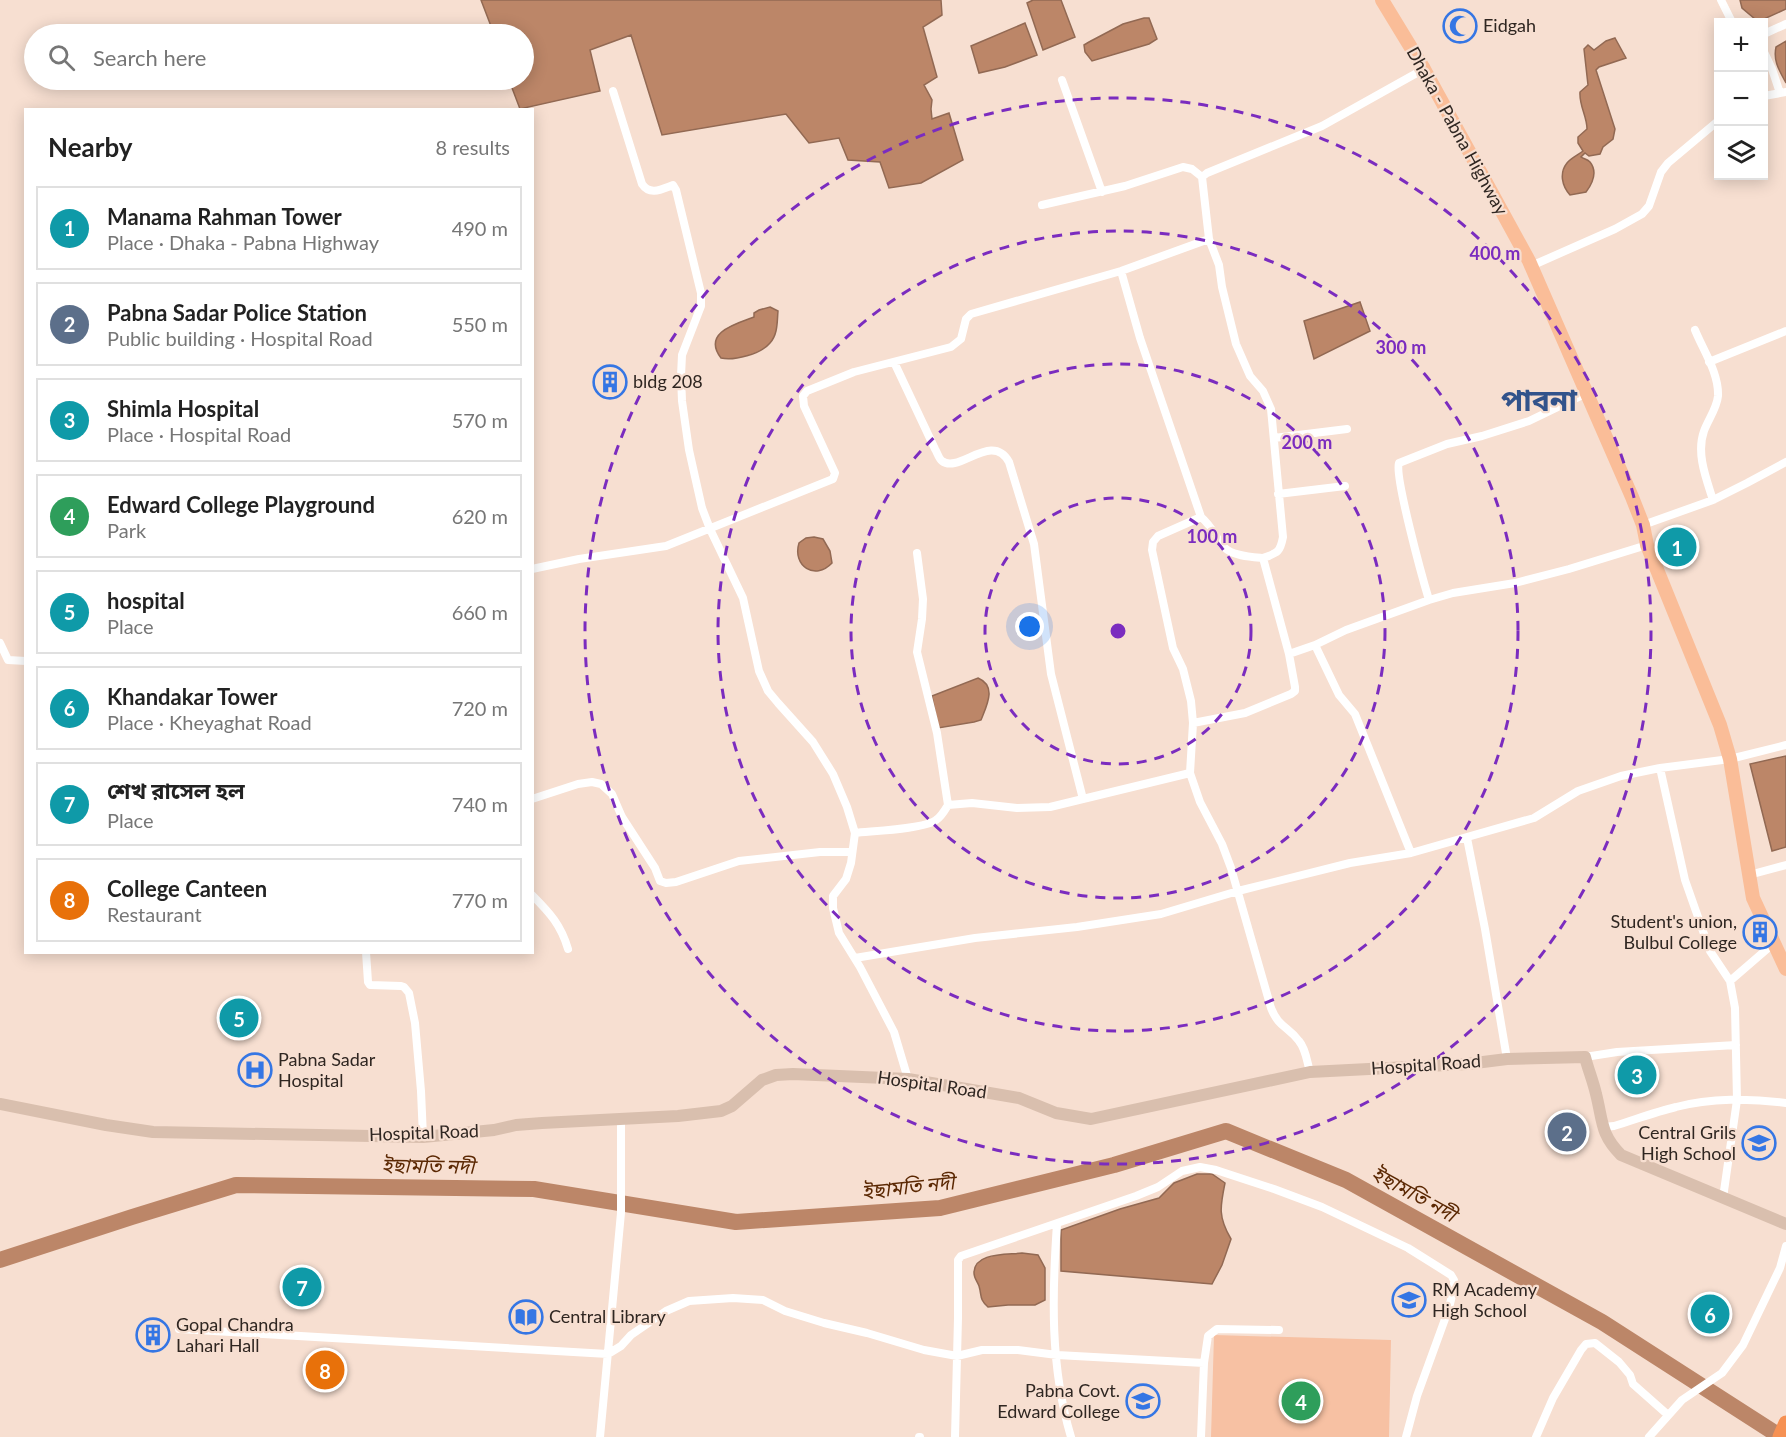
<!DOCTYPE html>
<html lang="en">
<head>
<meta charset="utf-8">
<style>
  :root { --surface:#fff; --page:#f2f2f2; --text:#222; --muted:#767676; --line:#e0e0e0; --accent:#2563eb }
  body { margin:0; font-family:Lato,"Noto Sans Bengali",sans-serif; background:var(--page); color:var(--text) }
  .controls { position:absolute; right:18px; top:18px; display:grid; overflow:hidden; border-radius:0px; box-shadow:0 3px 15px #0003 }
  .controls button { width:54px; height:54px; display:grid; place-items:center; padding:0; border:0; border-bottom:2px solid var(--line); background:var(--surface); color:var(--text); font:30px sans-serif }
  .you { position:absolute; left:1030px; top:627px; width:21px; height:21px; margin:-15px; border:4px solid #fff; border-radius:50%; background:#1a73e8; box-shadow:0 0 0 9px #1a73e833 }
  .badge { display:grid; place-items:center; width:39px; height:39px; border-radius:50%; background:var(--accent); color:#fff; font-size:20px; font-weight:700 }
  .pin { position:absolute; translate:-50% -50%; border:3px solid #fff; box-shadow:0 2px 6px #0006 }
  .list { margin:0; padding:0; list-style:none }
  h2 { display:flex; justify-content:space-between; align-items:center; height:78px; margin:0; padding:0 24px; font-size:26px }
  h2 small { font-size:20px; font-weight:400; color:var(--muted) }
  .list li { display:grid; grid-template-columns:39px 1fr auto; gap:18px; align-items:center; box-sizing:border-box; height:84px; margin:0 12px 12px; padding:0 12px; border:2px solid var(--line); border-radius:0px }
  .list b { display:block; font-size:22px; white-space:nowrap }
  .list p { margin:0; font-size:20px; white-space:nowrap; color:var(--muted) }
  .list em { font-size:20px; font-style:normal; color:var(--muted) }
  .icon { flex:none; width:33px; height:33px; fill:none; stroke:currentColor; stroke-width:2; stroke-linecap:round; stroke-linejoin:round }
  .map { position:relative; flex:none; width:1786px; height:1437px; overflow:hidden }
  .search { position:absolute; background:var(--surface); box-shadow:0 3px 15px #0003; left:24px; top:24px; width:510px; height:66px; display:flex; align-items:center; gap:15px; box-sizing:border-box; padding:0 21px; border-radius:33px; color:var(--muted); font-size:22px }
  .panel { position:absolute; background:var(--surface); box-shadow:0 3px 15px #0003; left:24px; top:108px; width:510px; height:846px; border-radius:0px }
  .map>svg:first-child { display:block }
</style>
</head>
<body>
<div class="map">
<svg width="1786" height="1437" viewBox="0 0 1786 1437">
  <rect width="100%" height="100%" fill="#f7dfd1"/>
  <path fill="#f7c1a3" d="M1214 1335 1391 1340 1389 1437H1211Z"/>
  <path fill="#bc8668" stroke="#926953" stroke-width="1.5" d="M481 0H941L942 15 923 27 937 77 924 85 932 100 931 109 932 119 949 113 963 160 921 183 889 188 880 162 848 160 839 138 809 143 786 114 662 135 631 35 590 50 600 91 520 109 509 80H524V34H494Z
    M1033 0H1061L1075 37 1043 50 1027 3Z
    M1740 0H1786V9L1764 19H1755L1742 8Z
    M1144 18H1149L1157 39 1149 44 1092 61 1085 52 1084 45 1089 42 1123 24Z
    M1025 23 1037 55 1005 67 979 73 971 46Z
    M1615 38 1626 58 1599 67 1596 70 1615 129 1613 139 1603 147 1600 154 1589 156 1585 153 1581 157C1584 159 1587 159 1590 162 1598 172 1592 184 1586 192L1570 195C1562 186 1559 173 1567 163 1571 158 1578 155 1583 151L1578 143V137L1587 129C1587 116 1579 106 1580 92L1588 85 1584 49 1588 45 1594 50 1606 41Z
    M1786 41V83C1779 70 1773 61 1776 47Z
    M1360 302 1370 331 1314 359 1304 321Z
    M770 307 778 311C777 322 778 334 770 343 761 354 734 361 721 358 702 333 735 324 754 317V313L759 310Z
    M814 537 823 539 830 551 832 563C815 581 792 566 799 543L806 538Z
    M978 678C997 686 987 705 981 720L974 722 938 728 932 696Z
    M1786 756V847L1772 851 1750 764Z
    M1197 1174H1212L1225 1183C1220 1207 1218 1217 1231 1239L1222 1265 1212 1284 1061 1271V1230L1120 1209 1159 1198 1174 1183Z
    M1022 1253 1038 1255 1045 1268V1300L1035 1305H1008L988 1307C979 1299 982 1296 979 1286 977 1281 974 1278 974 1273 974 1252 1007 1255 1022 1253Z"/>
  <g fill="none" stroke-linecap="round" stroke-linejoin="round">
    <path stroke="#bc8668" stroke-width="16" d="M0 1260 132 1217 236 1185 534 1189 736 1222 940 1208 1114 1165 1226 1131 1346 1180 1602 1322 1781 1437"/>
    <path stroke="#fff" stroke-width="8" d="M1721 0 1732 22
      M1764 34 1786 24
      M1764 52 1772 69 1780 93
      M1062 80 1102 192
      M613 91 642 184C650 196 662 189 673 185L676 190 701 293V306L682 355 681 376 682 401 689 450 702 508 710 529 743 598 759 671 768 691 778 703 813 742 833 774 847 807 855 833 851 863 846 879 833 896V908L839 933 860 967 894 1032 908 1079
      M1764 96 1786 92
      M1042 205 1125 186 1183 167 1192 169 1202 177
      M1209 239 1219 265 1222 287 1236 344 1250 376 1263 391 1271 409 1283 537C1280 553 1277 553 1263 558
      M1531 266 1615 229 1642 214 1649 206 1661 172 1668 163 1718 121
      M1121 271 1140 338 1201 517C1213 527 1216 539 1225 548 1233 556 1252 557 1263 558L1289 654 1315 645 1339 695 1355 714 1411 853
      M1695 330C1703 350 1719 373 1718 396 1717 408 1708 420 1704 431 1696 453 1706 478 1713 500
      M894 362 935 449C937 452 939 459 942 461 959 474 992 431 1009 462L1034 544 1051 674 1083 799
      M1709 362 1786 331
      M1274 438 1347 429
      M1278 494 1345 486
      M1201 517 1158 536 1153 542 1152 550 1173 648 1183 669 1191 701 1193 723 1190 773 1200 802 1222 844 1231 868 1271 1008C1279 1028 1288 1026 1299 1041 1306 1049 1307 1062 1310 1072
      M1643 525 1713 500 1747 483 1786 462
      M917 553 923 599 922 619 917 652 937 733 948 805
      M532 569 579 559 666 546 833 479 835 473 804 406 803 396 807 391 854 372 951 347 961 339 966 319 971 314 1121 271 1209 239 1202 177 1207 173 1322 126 1424 69
      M1429 600C1423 580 1394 475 1399 463L1447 444 1482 436 1529 421 1587 393
      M0 643 8 660 26 661
      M1315 645 1346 630 1429 600 1453 593 1515 583 1569 569 1647 545
      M1193 723 1245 713 1291 694 1295 691V687L1289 654
      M1660 768 1685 880 1710 951 1730 981 1735 1008 1737 1100 1723 1198
      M532 799 578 784 592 782 601 784 612 794 622 817 655 868 660 881 666 883 676 882 739 861 820 852H852
      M855 833C871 831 925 829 936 820 941 817 945 810 948 805L972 803 1017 808 1050 807 1190 773
      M1467 838 1485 929 1507 1059
      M1749 875 1786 865
      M532 895C550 913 561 925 568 949
      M366 952 368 982 370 985 401 986 404 987 409 993 415 1023 421 1091 423 1137
      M855 958 975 938 1077 927 1161 914 1238 891 1350 863 1411 853 1534 818 1578 791 1621 776 1660 768 1730 759 1786 745
      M1730 981 1774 943
      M1585 1057 1617 1052 1736 1045
      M1603 1127 1614 1126C1634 1120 1655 1112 1676 1107 1710 1098 1751 1098 1786 1103
      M1057 1224C1052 1295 1050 1367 1071 1437
      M179 1329 608 1354 621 1346 631 1335 666 1311 689 1301 733 1298 763 1300 785 1311 824 1323 867 1333 924 1350 957 1356 982 1350H1018L1057 1355 1204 1363 1208 1336 1217 1329 1279 1330
      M600 1437 621 1213V1119
      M919 1437H920
      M955 1437 958 1318V1260L961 1256 1136 1196 1158 1187 1182 1171 1200 1167 1216 1170 1274 1189 1322 1207 1408 1248 1451 1275 1454 1280V1287L1449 1308 1417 1396 1406 1437
      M1201 1437 1204 1363
      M1536 1437 1553 1398 1581 1350 1586 1344 1595 1343 1619 1362 1630 1375 1633 1384 1668 1415
      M1649 1437 1682 1400 1722 1373 1743 1345 1780 1268 1786 1246"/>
    <path stroke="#d9bfae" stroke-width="12" d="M0 1104 106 1125 153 1132 423 1137 494 1130 516 1125 542 1123 678 1116 721 1111 732 1106 762 1080 776 1075 793 1074 908 1079 1019 1098 1056 1113 1091 1119 1310 1072 1467 1064 1507 1059 1585 1057C1588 1069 1593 1081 1596 1094 1603 1121 1600 1134 1621 1155L1786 1224"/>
    <path stroke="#fabd98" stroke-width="14" d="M1382 0 1424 69 1529 261 1632 497 1643 525 1647 545 1720 725 1730 759 1753 898 1786 969"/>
    <path stroke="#f69153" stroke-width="15" d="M1780 1437 1786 1423"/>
  </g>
  <g fill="none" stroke="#7b2cbf" stroke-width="3" stroke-dasharray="10 8">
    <circle cx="1118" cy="631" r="133"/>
    <circle cx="1118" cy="631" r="267"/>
    <circle cx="1118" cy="631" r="400"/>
    <circle cx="1118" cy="631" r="533"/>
  </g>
  <defs>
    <g id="mosque-ring" transform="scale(1.725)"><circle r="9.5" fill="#f7dfd1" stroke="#3576e4" stroke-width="1.5"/><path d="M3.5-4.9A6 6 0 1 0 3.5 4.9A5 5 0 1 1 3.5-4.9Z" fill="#3576e4"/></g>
    <g id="building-ring" transform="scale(1.725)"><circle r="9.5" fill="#f7dfd1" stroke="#3576e4" stroke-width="1.5"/><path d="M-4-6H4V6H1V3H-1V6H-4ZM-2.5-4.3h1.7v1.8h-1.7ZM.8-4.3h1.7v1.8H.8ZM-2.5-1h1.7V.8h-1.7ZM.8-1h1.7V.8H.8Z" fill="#3576e4"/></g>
    <g id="hospital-ring" transform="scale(1.725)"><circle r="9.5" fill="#f7dfd1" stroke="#3576e4" stroke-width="1.5"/><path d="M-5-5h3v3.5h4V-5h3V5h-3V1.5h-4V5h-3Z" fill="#3576e4"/></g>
    <g id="school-ring" transform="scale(1.725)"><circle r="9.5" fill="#f7dfd1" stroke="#3576e4" stroke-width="1.5"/><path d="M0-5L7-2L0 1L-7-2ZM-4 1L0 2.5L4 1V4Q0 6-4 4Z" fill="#3576e4"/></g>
    <g id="library-ring" transform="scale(1.725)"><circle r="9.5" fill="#f7dfd1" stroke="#3576e4" stroke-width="1.5"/><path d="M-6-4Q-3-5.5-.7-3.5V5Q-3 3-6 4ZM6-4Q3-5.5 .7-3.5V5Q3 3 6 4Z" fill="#3576e4"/></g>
    <g id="university-ring" transform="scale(1.725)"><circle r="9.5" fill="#f7dfd1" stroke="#3576e4" stroke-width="1.5"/><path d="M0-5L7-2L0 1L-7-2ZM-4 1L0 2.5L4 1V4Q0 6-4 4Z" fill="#3576e4"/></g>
  </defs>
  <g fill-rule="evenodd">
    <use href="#mosque-ring" x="1460" y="26"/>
    <use href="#building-ring" x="610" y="382"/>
    <use href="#building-ring" x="1760" y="932"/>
    <use href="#hospital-ring" x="255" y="1070"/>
    <use href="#school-ring" x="1759" y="1143"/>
    <use href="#school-ring" x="1409" y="1300"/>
    <use href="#library-ring" x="526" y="1317"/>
    <use href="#building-ring" x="153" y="1335"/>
    <use href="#university-ring" x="1143" y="1401"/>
  </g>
  <g text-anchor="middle" stroke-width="4.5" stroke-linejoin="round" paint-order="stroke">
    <g font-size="18" fill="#2f2621" stroke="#f7dfd1" text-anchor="start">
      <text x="1483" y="32">Eidgah</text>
      <text x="633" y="388">bldg 208</text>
      <text x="1737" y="928" text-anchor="end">Student's union,<tspan x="1737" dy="21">Bulbul College</tspan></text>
      <text x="278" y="1066">Pabna Sadar<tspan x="278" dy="21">Hospital</tspan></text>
      <text x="1736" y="1139" text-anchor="end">Central Grils<tspan x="1736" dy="21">High School</tspan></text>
      <text x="1432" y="1296">RM Academy<tspan x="1432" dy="21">High School</tspan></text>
      <text x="549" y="1323">Central Library</text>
      <text x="176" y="1331">Gopal Chandra<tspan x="176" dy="21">Lahari Hall</tspan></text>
      <text x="1120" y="1397" text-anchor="end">Pabna Covt.<tspan x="1120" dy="21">Edward College</tspan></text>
    </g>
    <g font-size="18" fill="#2f2621" stroke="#f7dfd1">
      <text transform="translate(1457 131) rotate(61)" y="6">Dhaka - Pabna Highway</text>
      <text transform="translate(1426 1065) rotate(-4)" y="6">Hospital Road</text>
      <text transform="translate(932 1085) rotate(8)" y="6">Hospital Road</text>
      <text transform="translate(424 1133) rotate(-2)" y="6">Hospital Road</text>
    </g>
    <g font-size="20" font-style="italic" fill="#5b2803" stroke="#f7dfd1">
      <text transform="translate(428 1166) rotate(1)" y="7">ইছামতি নদী</text>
      <text transform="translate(908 1187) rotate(-6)" y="7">ইছামতি নদী</text>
      <text transform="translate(1414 1194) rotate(29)" y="7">ইছামতি নদী</text>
    </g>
    <g font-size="30" font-weight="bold" fill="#32538b" stroke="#f7dfd1">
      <text x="1539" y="411">পাবনা</text>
    </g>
  </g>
  <circle cx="1118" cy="631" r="9" fill="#7b2cbf" stroke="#f7dfd1" stroke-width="3"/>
  <g font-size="18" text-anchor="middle" font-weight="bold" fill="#7b2cbf" stroke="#f7dfd1" stroke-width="4.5" stroke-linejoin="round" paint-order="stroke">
    <text x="1495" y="260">400 m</text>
    <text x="1401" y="354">300 m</text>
    <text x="1307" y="449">200 m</text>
    <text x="1212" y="543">100 m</text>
  </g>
</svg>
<div class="controls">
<button>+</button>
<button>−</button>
<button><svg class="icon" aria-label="layers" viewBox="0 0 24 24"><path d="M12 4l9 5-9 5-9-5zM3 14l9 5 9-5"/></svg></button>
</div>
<div class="you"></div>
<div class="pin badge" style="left:1677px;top:547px;background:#0f9aa8">1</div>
<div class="pin badge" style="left:1567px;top:1132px;background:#5c6f8a">2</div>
<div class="pin badge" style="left:1637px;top:1075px;background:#0f9aa8">3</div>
<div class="pin badge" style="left:1301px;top:1401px;background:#2e9e5b">4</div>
<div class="pin badge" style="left:239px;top:1018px;background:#0f9aa8">5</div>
<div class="pin badge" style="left:1710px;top:1314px;background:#0f9aa8">6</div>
<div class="pin badge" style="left:302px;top:1287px;background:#0f9aa8">7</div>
<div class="pin badge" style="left:325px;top:1370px;background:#e8710a">8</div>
<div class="search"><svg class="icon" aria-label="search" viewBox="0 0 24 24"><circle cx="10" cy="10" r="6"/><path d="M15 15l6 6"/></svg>Search here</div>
<section class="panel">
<h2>Nearby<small>8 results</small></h2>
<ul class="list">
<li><span class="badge" style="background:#0f9aa8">1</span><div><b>Manama Rahman Tower</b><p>Place · Dhaka - Pabna Highway</p></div><em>490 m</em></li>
<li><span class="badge" style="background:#5c6f8a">2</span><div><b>Pabna Sadar Police Station</b><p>Public building · Hospital Road</p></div><em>550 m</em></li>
<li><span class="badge" style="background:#0f9aa8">3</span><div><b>Shimla Hospital</b><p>Place · Hospital Road</p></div><em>570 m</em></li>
<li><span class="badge" style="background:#2e9e5b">4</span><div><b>Edward College Playground</b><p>Park</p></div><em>620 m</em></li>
<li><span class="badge" style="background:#0f9aa8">5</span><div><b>hospital</b><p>Place</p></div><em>660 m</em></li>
<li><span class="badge" style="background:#0f9aa8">6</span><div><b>Khandakar Tower</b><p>Place · Kheyaghat Road</p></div><em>720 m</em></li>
<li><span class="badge" style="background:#0f9aa8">7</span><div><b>শেখ রাসেল হল</b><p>Place</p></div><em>740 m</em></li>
<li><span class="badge" style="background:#e8710a">8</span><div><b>College Canteen</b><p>Restaurant</p></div><em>770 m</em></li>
</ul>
</section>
</div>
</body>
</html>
